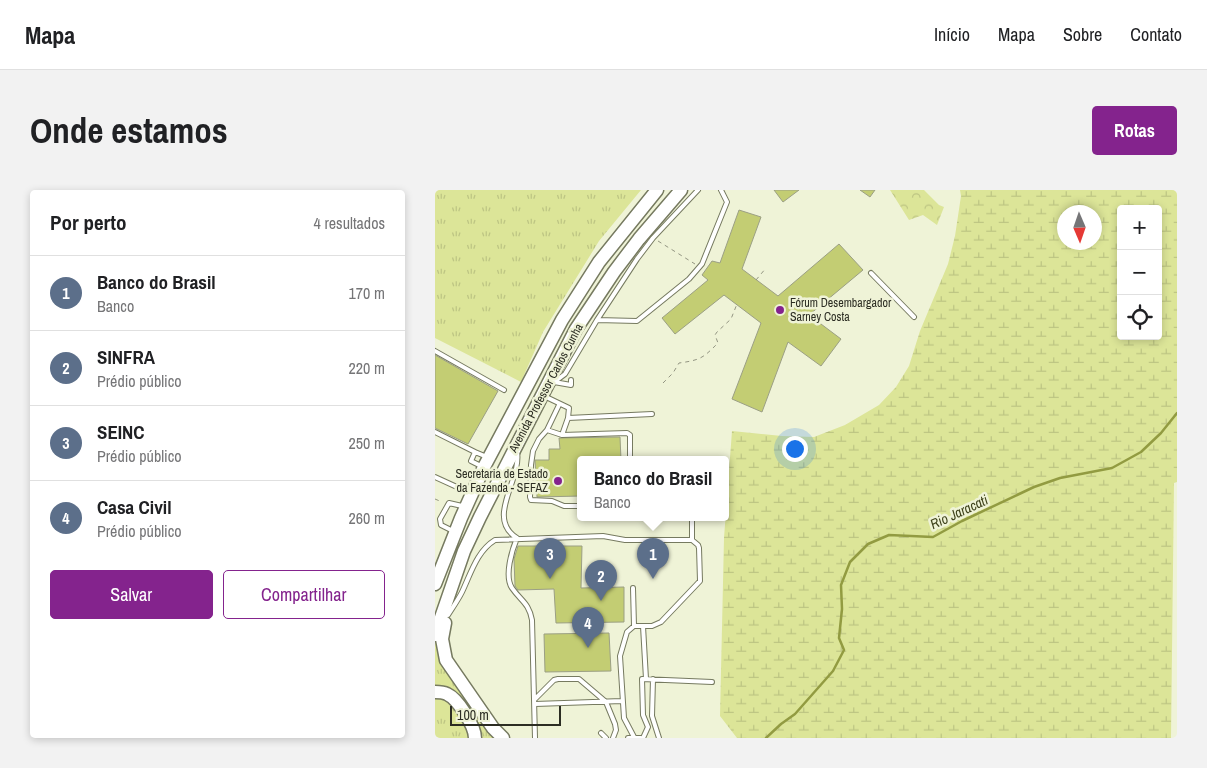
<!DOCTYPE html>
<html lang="pt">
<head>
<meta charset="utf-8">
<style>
  :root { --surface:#fff; --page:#f2f2f2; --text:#202124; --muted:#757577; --line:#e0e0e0; --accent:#84238d }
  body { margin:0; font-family:"Archivo Narrow",sans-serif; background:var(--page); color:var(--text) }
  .controls { position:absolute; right:15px; top:15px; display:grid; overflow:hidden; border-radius:5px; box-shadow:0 2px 8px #0003 }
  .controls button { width:45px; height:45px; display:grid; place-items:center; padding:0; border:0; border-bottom:1px solid var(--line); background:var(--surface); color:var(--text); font:25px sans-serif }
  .compass { position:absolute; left:622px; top:15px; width:45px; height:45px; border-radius:50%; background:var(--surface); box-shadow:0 2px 8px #0003; rotate:178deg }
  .scale { position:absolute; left:15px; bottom:12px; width:111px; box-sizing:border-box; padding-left:5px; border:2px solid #2c2d23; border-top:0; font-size:14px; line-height:18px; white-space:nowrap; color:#2c2d23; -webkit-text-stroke:4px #eff3d7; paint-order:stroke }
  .you { position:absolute; left:359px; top:258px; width:18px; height:18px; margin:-12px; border:4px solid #fff; border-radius:50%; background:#1a73e8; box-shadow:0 0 0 8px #1a73e833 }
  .badge { display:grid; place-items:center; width:32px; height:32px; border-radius:50%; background:var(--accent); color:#fff; font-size:16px; font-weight:700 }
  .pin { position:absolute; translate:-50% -41px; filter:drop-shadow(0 1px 2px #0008) }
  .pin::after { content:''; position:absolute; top:26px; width:18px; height:15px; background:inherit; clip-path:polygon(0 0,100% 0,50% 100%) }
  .popup { position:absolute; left:142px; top:266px; width:152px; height:65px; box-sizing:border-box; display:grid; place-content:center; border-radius:5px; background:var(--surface); filter:drop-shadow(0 1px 4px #0005); font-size:16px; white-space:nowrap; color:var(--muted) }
  .popup b { font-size:19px; color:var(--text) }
  .popup::after { content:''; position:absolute; left:50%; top:100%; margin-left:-10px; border:10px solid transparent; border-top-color:var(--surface) }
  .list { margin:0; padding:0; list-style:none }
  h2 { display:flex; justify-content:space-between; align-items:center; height:65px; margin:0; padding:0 20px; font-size:21px }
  h2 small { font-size:16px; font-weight:400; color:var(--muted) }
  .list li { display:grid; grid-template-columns:32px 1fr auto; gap:15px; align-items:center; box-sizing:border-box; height:75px; padding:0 20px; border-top:1px solid var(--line) }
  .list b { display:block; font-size:19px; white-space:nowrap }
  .list p { margin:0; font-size:16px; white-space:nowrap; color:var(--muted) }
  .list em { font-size:16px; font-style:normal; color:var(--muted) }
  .actions { display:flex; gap:10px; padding:15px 20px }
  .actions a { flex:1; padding:11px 0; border:1px solid var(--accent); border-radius:5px; text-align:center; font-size:18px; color:var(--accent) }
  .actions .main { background:var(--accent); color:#fff }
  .icon { flex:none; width:28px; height:28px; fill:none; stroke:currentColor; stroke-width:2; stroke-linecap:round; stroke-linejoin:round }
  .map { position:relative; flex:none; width:742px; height:548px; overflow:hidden; border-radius:5px }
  header { display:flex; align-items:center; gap:30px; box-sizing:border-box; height:70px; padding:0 25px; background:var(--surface); border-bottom:1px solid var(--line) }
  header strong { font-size:24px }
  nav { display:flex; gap:28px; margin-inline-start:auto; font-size:18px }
  .intro { display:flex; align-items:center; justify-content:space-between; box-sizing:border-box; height:120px; padding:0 30px }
  h1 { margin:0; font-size:35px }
  .button { padding:12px 22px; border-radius:5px; background:var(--accent); color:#fff; font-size:18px; font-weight:700 }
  main { display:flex; gap:30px; padding:0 30px }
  aside { flex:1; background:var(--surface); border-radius:5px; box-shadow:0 2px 8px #0003 }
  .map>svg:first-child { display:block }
</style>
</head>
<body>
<header>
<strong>Mapa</strong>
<nav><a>Início</a><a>Mapa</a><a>Sobre</a><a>Contato</a></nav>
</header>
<div class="intro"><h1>Onde estamos</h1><a class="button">Rotas</a></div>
<main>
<aside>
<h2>Por perto<small>4 resultados</small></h2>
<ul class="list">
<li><span class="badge" style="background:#5c6f8a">1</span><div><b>Banco do Brasil</b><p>Banco</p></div><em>170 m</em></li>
<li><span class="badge" style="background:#5c6f8a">2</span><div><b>SINFRA</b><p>Prédio público</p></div><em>220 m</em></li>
<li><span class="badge" style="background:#5c6f8a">3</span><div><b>SEINC</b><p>Prédio público</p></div><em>250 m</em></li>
<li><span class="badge" style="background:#5c6f8a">4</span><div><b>Casa Civil</b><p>Prédio público</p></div><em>260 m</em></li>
</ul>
<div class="actions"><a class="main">Salvar</a><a>Compartilhar</a></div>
</aside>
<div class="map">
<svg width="742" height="548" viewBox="0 0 742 548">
  <defs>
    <pattern id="grass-tufts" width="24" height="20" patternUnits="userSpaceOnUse" patternTransform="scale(1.25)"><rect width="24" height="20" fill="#dce598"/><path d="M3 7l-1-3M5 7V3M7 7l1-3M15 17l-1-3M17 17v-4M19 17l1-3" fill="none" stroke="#bdc583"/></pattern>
    <pattern id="forest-crowns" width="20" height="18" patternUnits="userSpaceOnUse" patternTransform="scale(1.25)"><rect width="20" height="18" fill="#dce598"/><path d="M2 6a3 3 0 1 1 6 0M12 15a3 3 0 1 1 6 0" fill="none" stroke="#bdc583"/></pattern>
    <pattern id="wetland-marsh" width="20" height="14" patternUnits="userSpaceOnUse" patternTransform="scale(1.25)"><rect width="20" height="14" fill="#dce598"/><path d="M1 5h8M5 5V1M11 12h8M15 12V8" fill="none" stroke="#bdc583"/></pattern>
  </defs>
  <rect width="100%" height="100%" fill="#eff3d7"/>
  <path fill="url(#grass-tufts)" d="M0 0H206L164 51 108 142 86 192 0 148Z
    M1 450 61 548H45L19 502 7 496H0V454Z
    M0 506 15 511 31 535 38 548H0Z"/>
  <path fill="url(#forest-crowns)" d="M455 0H489L504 15 509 17 502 35 488 25 474 30Z"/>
  <path fill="url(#wetland-marsh)" fill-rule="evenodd" d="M525 0H742V292L739 293 736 548H302L285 526 289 348 297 241 347 246 379 247 410 235 444 215 461 197 474 176 485 141 513 74 520 46 526 6ZM686 19H723V146H686ZM630 22H660V52H630Z"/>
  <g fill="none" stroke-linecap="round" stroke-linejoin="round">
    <path stroke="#929b41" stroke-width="2.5" d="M331 548 346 534 360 524 398 481 409 460 404 448 407 419 406 395 415 372 433 354 454 345 498 347 527 331 599 297 625 288 677 278 706 262 726 243 742 223"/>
  </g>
  <path fill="#c3cd73" stroke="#9b9f84" d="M339 0H364L348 12Z
    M425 0H440L435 7Z
    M304 20 326 27 307 79 343 106 404 54 428 80 374 125 406 149 386 176 353 152 327 222 297 209 326 133 289 105 240 144 227 128 273 90 267 85 277 71 285 73Z
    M0 165 63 201 33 254 0 238Z
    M185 247 186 270H146V306L102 307 100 270H114V259H125L124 248Z
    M83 356H147L146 398 189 397V432L121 433 119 399 83 400 80 396 79 369Z
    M174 443 176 481 110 482 109 444Z"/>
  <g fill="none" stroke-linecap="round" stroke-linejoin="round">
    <g stroke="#767a60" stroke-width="6">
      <path id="service" d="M436 83 479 127
        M162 130 202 69 218 48 263 0
        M0 161 69 200
        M119 192 136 195V190
        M118 193 130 184 162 130 202 131 254 89 267 74 292 12 286 0
        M109 206 134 218 133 228 127 245
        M124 215 112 240 104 249 98 261 96 275 95 307 96 310 117 311 129 316H146
        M133 228 217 224
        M112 240 127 245 192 243 195 245V270
        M0 242 40 262 36 271 46 276
        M40 262 52 267
        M0 287 35 303
        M18 341 6 335 5 329 14 313 27 316
        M82 348C77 360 69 386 77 398 86 411 94 413 97 430L100 548
        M82 348C50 328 87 289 82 262
        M257 350V328
        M198 398 199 436
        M13 425C18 417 23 410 27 402 36 383 42 361 60 350L168 346 190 350H257L263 355 264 358 265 391 226 432 217 436H208L211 489
        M218 489 217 526 224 548
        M100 509 119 490 123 489H144L171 512 180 534 181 540 178 548
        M100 514 187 511
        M166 543 171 548
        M199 547 189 528 185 466 192 442 199 436H208
        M193 548H206
        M208 548 213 537 208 525 207 489 277 492"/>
    </g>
    <g stroke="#767a60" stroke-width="15">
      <path id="primary" d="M0 394 26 328 49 277 127 130 164 72 222 0
        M10 433 7 449 11 470 58 538 68 548
        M0 445 29 361 45 327 141 139 179 82 204 49 246 0
        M0 502C4 502 8 502 12 504 23 509 40 536 40 548"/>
    </g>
    <path stroke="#939582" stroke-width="1" stroke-dasharray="4 4" stroke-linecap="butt" d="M223 51 260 74
      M321 90 331 78
      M228 193 238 183 244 173C266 170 268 168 283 153L280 145 282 142 296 129 302 114
      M0 309 7 312"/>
    <use href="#service" stroke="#fff" stroke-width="4"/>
    <use href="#primary" stroke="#fff" stroke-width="12"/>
  </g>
  <g fill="#84238d" stroke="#eff3d7" stroke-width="2">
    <circle cx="345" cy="120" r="5"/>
    <circle cx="123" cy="291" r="5"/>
  </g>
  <g text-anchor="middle" stroke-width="5" stroke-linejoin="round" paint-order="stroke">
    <g font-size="12" fill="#2c2d23" stroke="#eff3d7" text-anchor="start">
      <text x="355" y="117">Fórum Desembargador<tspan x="355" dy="14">Sarney Costa</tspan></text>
      <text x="113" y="288" text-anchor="end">Secretaria de Estado<tspan x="113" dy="14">da Fazenda - SEFAZ</tspan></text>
    </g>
    <g font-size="12" fill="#2c2d23" stroke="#eff3d7">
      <text transform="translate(111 198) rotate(-62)" y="4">Avenida Professor Carlos Cunha</text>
    </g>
    <g font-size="14" font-style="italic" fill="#3e421b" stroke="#eff3d7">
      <text transform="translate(524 322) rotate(-25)" y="5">Rio Jaracati</text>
    </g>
  </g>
</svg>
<div class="controls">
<button>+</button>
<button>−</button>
<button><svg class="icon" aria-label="locate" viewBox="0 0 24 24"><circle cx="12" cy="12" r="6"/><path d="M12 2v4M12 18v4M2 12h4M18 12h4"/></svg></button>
</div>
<svg class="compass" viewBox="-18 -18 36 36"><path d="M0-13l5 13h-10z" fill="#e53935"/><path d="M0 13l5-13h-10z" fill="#757577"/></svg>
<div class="scale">100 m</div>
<div class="you"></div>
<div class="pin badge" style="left:218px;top:389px;background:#5c6f8a">1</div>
<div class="popup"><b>Banco do Brasil</b>Banco</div>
<div class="pin badge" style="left:166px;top:411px;background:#5c6f8a">2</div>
<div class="pin badge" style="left:115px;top:389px;background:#5c6f8a">3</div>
<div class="pin badge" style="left:153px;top:458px;background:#5c6f8a">4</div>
</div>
</main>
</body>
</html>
